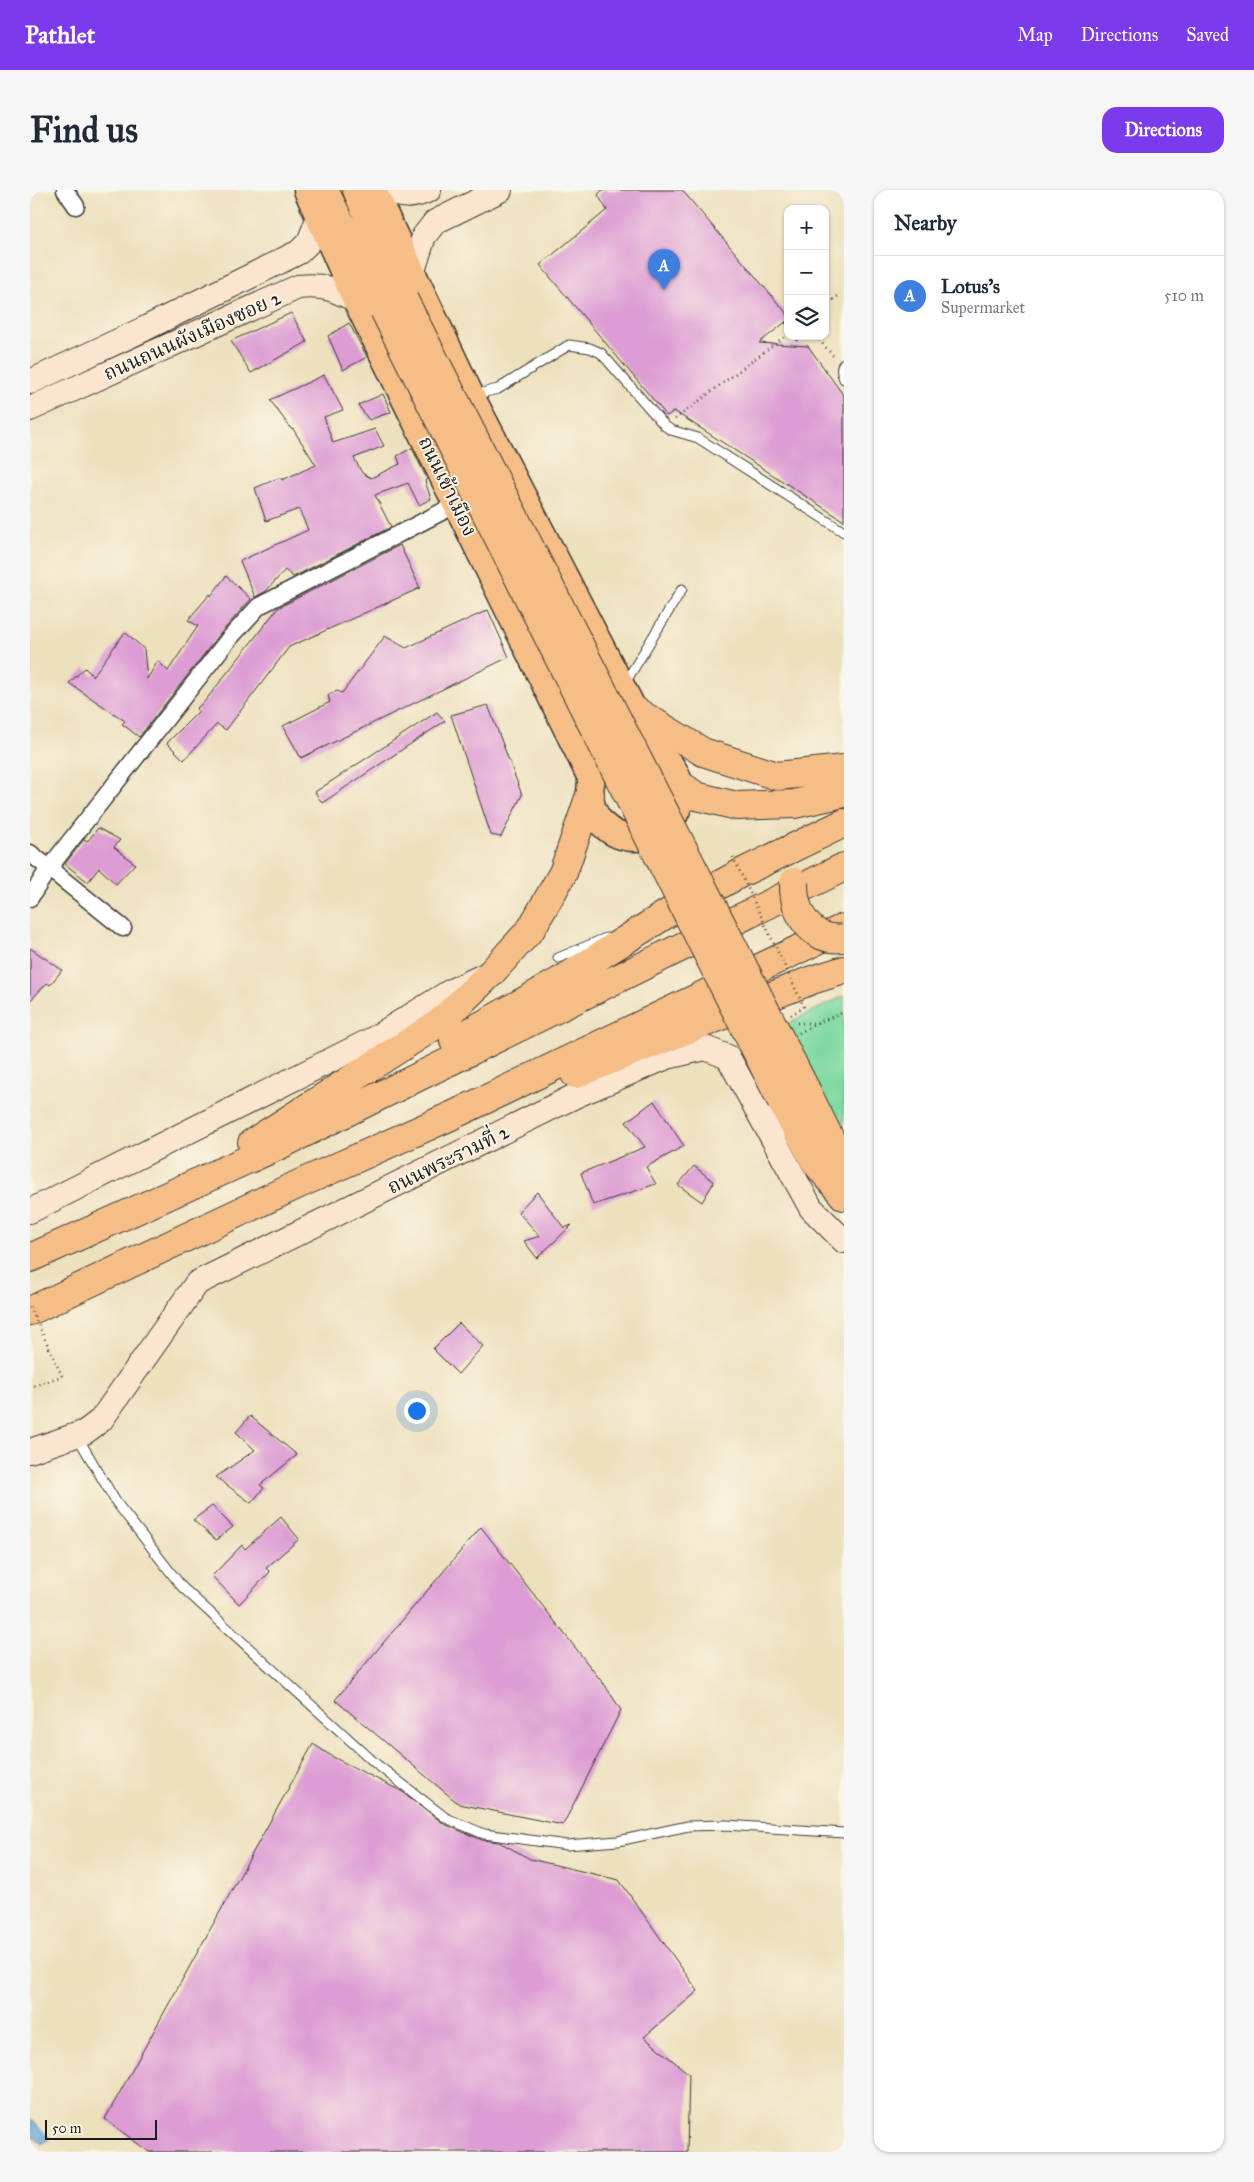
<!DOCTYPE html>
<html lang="en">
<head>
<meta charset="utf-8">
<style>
  :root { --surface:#fff; --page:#f6f6f7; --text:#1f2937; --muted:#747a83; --line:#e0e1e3; --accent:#7c3aed }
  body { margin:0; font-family:"IM FELL Great Primer","Noto Serif Thai",serif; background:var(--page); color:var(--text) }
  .controls { position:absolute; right:15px; top:15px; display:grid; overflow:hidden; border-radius:10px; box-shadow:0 1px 4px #0004 }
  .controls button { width:45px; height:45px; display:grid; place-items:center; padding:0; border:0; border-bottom:1px solid var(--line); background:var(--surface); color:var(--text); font:25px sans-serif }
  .scale { position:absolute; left:15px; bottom:12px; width:112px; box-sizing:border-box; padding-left:5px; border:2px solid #1c1c1c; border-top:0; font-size:14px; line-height:18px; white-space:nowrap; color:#1c1c1c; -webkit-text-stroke:4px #fcf5e5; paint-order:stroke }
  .you { position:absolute; left:386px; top:1220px; width:18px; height:18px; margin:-12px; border:4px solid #fff; border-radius:50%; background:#1a73e8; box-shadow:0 0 0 8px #1a73e833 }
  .badge { display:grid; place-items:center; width:32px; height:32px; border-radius:50%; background:var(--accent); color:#fff; font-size:16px; font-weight:700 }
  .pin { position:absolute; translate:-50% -41px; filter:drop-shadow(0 1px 2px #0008) }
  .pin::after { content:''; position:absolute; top:26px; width:18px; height:15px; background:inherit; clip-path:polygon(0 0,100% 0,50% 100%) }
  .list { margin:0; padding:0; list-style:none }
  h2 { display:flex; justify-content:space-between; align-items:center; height:65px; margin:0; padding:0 20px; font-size:21px }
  h2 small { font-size:16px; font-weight:400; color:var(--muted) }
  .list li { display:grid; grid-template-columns:32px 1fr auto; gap:15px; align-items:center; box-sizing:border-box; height:80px; padding:0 20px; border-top:1px solid var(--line) }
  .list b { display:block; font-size:19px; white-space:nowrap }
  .list p { margin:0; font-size:16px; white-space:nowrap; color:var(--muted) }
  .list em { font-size:16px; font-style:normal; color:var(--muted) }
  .icon { flex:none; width:28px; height:28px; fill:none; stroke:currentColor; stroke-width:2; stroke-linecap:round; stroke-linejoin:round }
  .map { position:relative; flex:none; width:814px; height:1962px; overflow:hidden; border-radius:15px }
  header { display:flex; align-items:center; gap:30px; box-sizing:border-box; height:70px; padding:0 25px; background:var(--accent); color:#fff }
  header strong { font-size:24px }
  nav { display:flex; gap:28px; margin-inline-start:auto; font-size:18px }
  .intro { display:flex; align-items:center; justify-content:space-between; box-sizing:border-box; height:120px; padding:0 30px }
  h1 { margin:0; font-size:35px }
  .button { padding:12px 22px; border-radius:15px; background:var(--accent); color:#fff; font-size:18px; font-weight:700 }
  main { display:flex; gap:30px; padding:0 30px }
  aside { flex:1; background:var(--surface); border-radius:15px; box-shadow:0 1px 4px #0004 }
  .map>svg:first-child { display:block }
</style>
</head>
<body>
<header>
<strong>Pathlet</strong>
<nav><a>Map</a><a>Directions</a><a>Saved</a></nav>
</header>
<div class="intro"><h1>Find us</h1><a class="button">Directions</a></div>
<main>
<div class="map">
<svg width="814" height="1962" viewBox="0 0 814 1962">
  <rect width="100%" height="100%" fill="#fcf5e5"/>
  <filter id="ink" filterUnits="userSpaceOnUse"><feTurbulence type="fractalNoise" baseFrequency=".02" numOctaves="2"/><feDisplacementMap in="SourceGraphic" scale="10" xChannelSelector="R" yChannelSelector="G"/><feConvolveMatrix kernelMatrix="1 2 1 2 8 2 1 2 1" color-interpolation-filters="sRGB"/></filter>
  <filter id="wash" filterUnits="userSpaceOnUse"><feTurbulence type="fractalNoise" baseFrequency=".0096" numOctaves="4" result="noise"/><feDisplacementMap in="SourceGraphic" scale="20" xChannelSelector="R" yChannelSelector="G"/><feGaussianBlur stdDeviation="1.12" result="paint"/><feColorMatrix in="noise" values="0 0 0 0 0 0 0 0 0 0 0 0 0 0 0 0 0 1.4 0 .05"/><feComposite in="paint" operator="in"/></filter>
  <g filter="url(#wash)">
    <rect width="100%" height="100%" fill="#ece0bd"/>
    <path fill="#7ed9a0" stroke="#4d7a5e" d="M814 806V958L750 837Z"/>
    <path fill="#60a3d4" stroke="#3e6078" d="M0 1928 20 1948 12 1954 0 1945Z"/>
    <g id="blocks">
      <path fill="#dd9dd4" d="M572 0H652L758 125V130L729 153 778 156 814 206V331L644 221 637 226 510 75 577 20 568 5Z
        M261 123 277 152 221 183 201 151Z
        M319 133 337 167 313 180 298 146Z
        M294 185 313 220 294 227 303 253 345 239 354 256 324 268 332 283 341 288 370 274 367 266 382 258 397 289 395 291 401 309 389 315 378 293 345 305 361 337 263 387 255 380 236 401 225 407 210 371 278 340 269 319 236 331 225 298 251 287 252 290 286 275 263 239 262 240 240 210Z
        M353 204 361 222 339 230 328 215Z
        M370 355 390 398 259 457 196 540 187 534 154 570 137 553 169 521 166 519 175 511 248 418Z
        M196 386 221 409 190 444 109 547 92 534 95 531 39 493 55 478 63 486 95 442 114 459 117 489 128 471 138 481 168 436 158 430 180 404 181 406Z
        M458 420 479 467 271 568 253 536 300 512 298 505 307 501 312 503 355 446 376 458Z
        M458 515 492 605 471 647 461 645 421 525Z
        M407 522 415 531 292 613 285 602Z
        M68 638 90 650 84 657 105 674 86 694 69 678 58 692 35 674 54 649 58 651Z
        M0 758 32 780 20 795 17 793 0 811Z
        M624 911 654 956 616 977 626 994 563 1015 551 983 615 957 596 932Z
        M664 976 684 992 672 1012 648 995Z
        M507 1002 534 1038 542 1035 507 1068 494 1051 510 1046 488 1022Z
        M429 1133 453 1156 428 1184 403 1159Z
        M220 1226 267 1265 230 1295 234 1298 221 1313 186 1287 225 1260 206 1242Z
        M182 1316 203 1337 186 1350 163 1330Z
        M251 1327 269 1349 236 1378 240 1382 209 1414 182 1386 212 1355 215 1359Z
        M451 1337 576 1497 591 1520 533 1635 429 1614 305 1510Z
        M283 1554 303 1567 373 1602 414 1634 452 1650 469 1652 500 1669 589 1690 668 1801 614 1847 659 1884 657 1962H119L75 1929Z"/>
    </g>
  </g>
  <g filter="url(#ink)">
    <use href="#blocks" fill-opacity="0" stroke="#3b3934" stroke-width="1"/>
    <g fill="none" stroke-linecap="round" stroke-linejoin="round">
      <g stroke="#3b3934" stroke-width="11">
        <path id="lane" d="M814 173C810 178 811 183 814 189
          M443 205 468 199 539 155 560 158 571 163 635 236 641 240 668 248 814 342
          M595 493 652 399
          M528 768 576 748
          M47 1246 86 1312 152 1397 345 1573 416 1628 454 1644 537 1655 588 1651 658 1636 696 1635 814 1643"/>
      </g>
      <g stroke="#3b3934" stroke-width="19">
        <path id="street" d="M35 0 46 16
          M0 663 93 738
          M0 708 19 678 198 450 229 416 427 314"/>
      </g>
      <g stroke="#3b3934" stroke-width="26">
        <path id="secondary" d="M355 0C372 7 382 8 399 0
          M382 84 394 46 405 32 470 0
          M0 192 114 139 269 62 279 52 288 29
          M0 219 268 97C293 94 303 99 326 110
          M0 1021 343 849 421 801 453 786
          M0 1261 55 1242 71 1230 167 1093 547 905 637 867 675 858 698 867 781 1018 814 1051"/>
      </g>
      <g stroke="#3b3934" stroke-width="29">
        <path id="primary" d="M277 0 326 110 562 590
          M343 0 441 206 626 563
          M560 603a45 45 0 1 1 90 0a45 45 0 1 1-90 0Z"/>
      </g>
      <g stroke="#3b3934" stroke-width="30">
        <path id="highway" d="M294 0 354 120
          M327 0 374 110
          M604 520 673 562 747 586 814 579
          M649 594 666 606 707 616 764 614 814 603
          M424 851 530 791 638 723 711 683 814 633
          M545 884 782 790 814 780
          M777 902 808 965 814 971
          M752 912 787 974 814 1006
          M222 953 409 833 462 782 501 739 533 683 560 605
          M0 1068 250 955 814 677
          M0 1121 269 994 421 926 813 738"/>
      </g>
      <path stroke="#3b3934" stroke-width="2.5" stroke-dasharray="1 4" stroke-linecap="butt" d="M795 116 808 106
        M755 133H758
        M786 146 805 168
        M766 156 767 146
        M645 229 758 144
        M761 825 774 817
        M767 833H787L814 822
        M769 843 787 833"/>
      <use href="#lane" stroke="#fff" stroke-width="9"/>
      <use href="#street" stroke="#fff" stroke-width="16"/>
      <use href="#secondary" stroke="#fbe5cf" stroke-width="24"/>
      <use href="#primary" stroke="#f6be87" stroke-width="26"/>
      <use href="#highway" stroke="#f6be87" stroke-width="28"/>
      <g stroke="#3b3934" stroke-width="30" stroke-linecap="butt">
        <path id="highway-bridge" d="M374 110 777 902
          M354 120 752 912
          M764 692C763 721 780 753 814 748"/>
      </g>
      <path stroke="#3b3934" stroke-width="2.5" stroke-dasharray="1 4" stroke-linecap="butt" d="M703 667 774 817
        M0 1117 32 1186 3 1196"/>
      <use href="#highway-bridge" stroke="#f6be87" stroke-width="28"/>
    </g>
  </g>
  <g text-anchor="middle" stroke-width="4" stroke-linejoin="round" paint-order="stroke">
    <g font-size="20" fill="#1c1c1c" stroke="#fcf5e5">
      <text transform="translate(162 145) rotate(-24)" y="7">ถนนถนนผังเมืองซอย 2</text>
      <text transform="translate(418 296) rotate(64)" y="7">ถนนเข้าเมือง</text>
      <text transform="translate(418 969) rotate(-26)" y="7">ถนนพระรามที่ 2</text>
    </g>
  </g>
</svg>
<div class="controls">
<button>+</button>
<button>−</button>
<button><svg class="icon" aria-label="layers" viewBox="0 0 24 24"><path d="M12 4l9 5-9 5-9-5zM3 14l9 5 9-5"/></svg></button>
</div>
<div class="scale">50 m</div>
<div class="you"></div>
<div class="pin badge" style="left:634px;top:100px;background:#3f7fe0">A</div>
</div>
<aside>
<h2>Nearby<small></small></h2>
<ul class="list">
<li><span class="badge" style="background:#3f7fe0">A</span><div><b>Lotus's</b><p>Supermarket</p></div><em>510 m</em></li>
</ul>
</aside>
</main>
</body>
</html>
